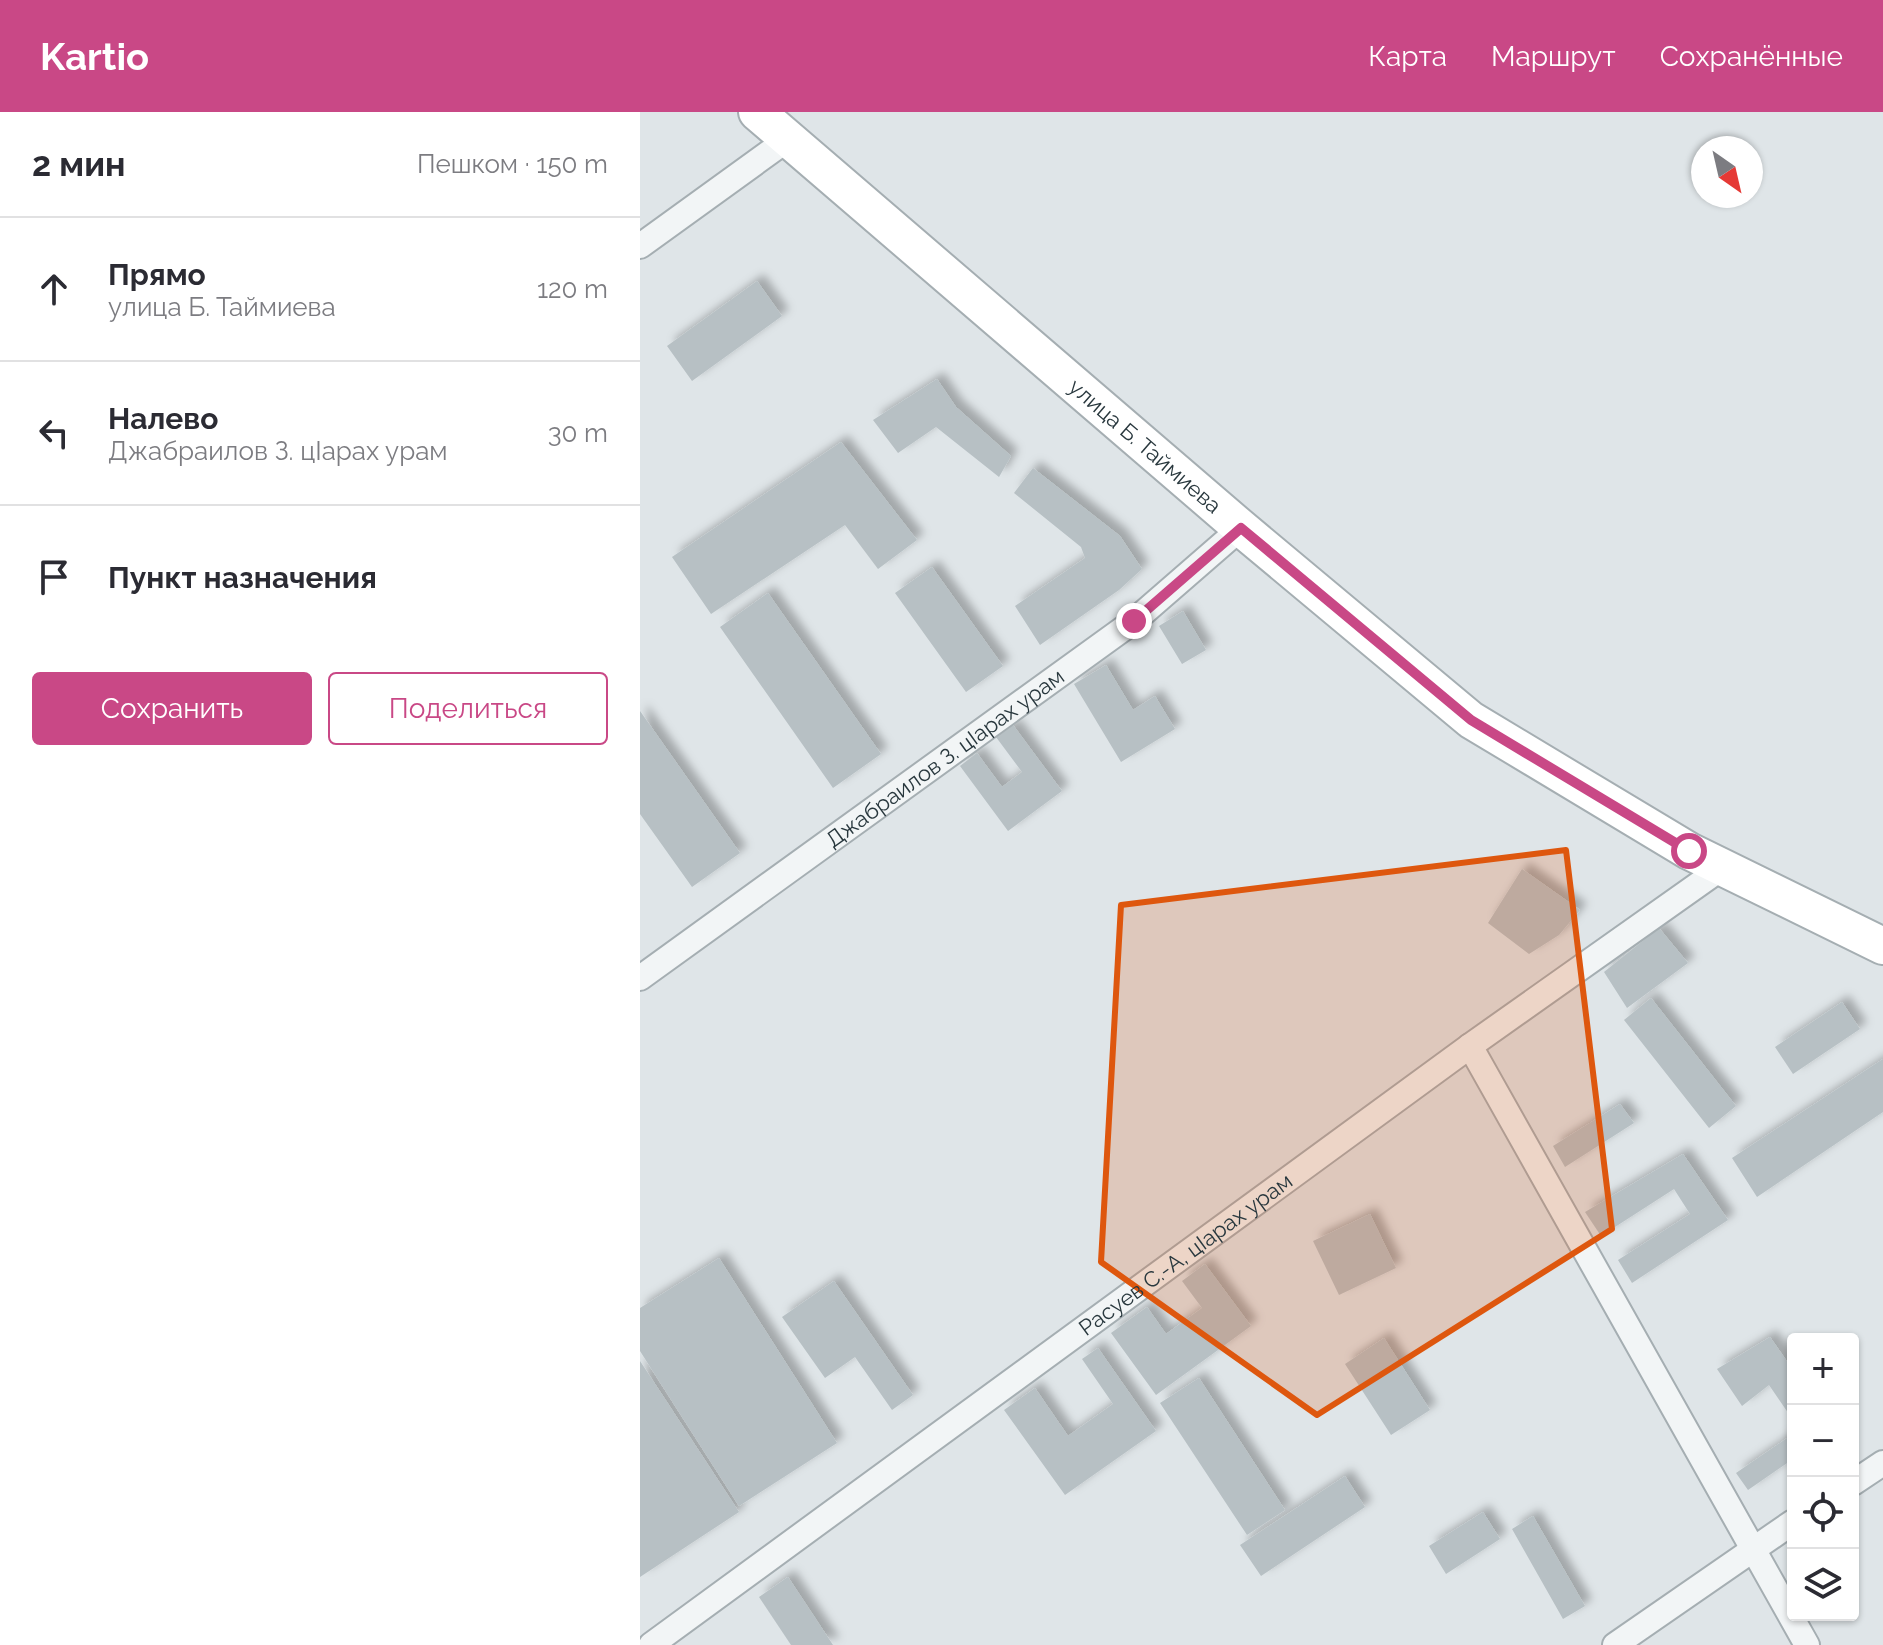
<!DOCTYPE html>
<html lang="ru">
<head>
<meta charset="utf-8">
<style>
  :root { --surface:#fff; --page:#f2f2f3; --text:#2b2b33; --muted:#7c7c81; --line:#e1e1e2; --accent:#c94886 }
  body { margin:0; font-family:Raleway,sans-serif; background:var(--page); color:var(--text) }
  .controls { position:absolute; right:24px; bottom:24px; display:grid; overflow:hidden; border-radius:8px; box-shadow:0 2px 6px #0004 }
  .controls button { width:72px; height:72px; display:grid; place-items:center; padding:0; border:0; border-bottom:2px solid var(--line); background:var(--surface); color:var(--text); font:40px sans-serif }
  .compass { position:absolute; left:1051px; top:24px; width:72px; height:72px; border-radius:50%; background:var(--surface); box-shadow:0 2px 6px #0004; rotate:146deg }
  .stop { position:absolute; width:24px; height:24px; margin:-18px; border:6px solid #c94886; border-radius:50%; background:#fff }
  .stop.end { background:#c94886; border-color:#fff; box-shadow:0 2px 8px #0008 }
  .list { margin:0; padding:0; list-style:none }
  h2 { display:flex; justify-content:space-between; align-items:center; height:104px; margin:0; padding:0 32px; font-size:34px }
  h2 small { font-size:26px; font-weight:400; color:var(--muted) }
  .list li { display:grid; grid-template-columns:52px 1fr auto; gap:24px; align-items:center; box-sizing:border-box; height:144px; padding:0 32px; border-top:2px solid var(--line) }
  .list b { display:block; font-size:30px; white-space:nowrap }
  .list p { margin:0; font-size:26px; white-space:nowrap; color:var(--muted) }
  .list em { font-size:26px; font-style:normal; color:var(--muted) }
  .actions { display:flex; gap:16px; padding:24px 32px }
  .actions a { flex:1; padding:18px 0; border:2px solid var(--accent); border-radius:8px; text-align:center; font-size:28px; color:var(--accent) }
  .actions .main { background:var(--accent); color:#fff }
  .icon { flex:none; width:44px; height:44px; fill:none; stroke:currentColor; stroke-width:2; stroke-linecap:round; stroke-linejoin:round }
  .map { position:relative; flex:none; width:1243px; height:1533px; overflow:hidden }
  header { display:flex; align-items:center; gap:48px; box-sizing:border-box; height:112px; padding:0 40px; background:var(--accent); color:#fff }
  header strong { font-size:38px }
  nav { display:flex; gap:44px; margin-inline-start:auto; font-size:28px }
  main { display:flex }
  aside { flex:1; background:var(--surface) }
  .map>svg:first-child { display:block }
</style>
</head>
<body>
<header>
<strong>Kartio</strong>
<nav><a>Карта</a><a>Маршрут</a><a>Сохранённые</a></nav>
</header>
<main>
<aside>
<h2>2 мин<small>Пешком · 150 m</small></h2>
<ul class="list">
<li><svg class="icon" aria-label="ahead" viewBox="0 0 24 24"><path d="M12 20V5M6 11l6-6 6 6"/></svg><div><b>Прямо</b><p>улица Б. Таймиева</p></div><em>120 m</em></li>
<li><svg class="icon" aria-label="left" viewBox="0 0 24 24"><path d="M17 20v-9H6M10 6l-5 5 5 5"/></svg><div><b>Налево</b><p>Джабраилов З. цIарах урам</p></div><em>30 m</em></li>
<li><svg class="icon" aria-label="arrive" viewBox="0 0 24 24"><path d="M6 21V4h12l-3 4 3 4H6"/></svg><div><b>Пункт назначения</b></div></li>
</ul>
<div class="actions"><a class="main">Сохранить</a><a>Поделиться</a></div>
</aside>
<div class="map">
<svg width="1243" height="1533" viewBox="0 0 1243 1533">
  <defs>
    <filter id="shadow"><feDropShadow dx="7" dy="-7" stdDeviation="4" flood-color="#0004"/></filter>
  </defs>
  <rect width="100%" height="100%" fill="#dfe5e8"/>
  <path fill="#b7c0c4" filter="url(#shadow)" d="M117 169 142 204 52 269 27 234Z
    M297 267 316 295 371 344 359 365 296 315 258 341 233 308Z
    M201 330 277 428 238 457 205 413 71 502 32 445Z
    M393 356 480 424 502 457 479 478 400 533 375 494 445 446 441 435 374 381Z
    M292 455 363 554 326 580 255 481Z
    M128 481 241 642 193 676 80 515Z
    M543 499 566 538 542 552 519 514Z
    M466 553 493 598 515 584 535 617 481 650 434 572Z
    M0 599 100 741 52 775 0 702Z
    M373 613 422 679 368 719 320 654 337 641 362 675 382 660 356 625Z
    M882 757 940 798 919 823 889 842 848 811Z
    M1019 816 1048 851 987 896 964 860Z
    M1011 886 1096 994 1069 1016 984 908Z
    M1202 890 1220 917 1153 962 1135 935Z
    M1243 947V1000L1117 1085 1092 1046Z
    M980 992 994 1011 925 1055 913 1034Z
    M1043 1042 1088 1108 992 1171 978 1148 1050 1102 1034 1077 961 1124 945 1100Z
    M730 1102 756 1156 699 1183 673 1129Z
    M79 1146 197 1331 99 1394 0 1239V1196Z
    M565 1152 611 1214 516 1283 471 1221 507 1195 526 1222 562 1196 542 1169Z
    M194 1169 273 1283 252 1298 215 1245 185 1266 142 1205Z
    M1130 1225 1153 1258V1308L1129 1273 1102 1294 1077 1257Z
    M744 1226 790 1298 751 1323 705 1252Z
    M458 1236 516 1319 425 1383 364 1298 395 1276 428 1324 473 1292 442 1247Z
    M0 1249 99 1400 0 1465Z
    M559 1266 645 1398 607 1423 520 1291Z
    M1153 1322V1347L1108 1378 1096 1361Z
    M705 1364 725 1395 621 1464 600 1433Z
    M843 1400 860 1427 806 1462 789 1434Z
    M893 1404 945 1494 923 1507 872 1417Z
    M148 1465 193 1533H151L119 1485Z"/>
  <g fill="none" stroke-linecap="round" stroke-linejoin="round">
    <g stroke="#a5aeb2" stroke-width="28">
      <g id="street">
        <path d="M0 134 148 27"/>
        <path id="s1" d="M0 866 494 509 601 416"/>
        <path d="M830 934 1167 1533"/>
        <path d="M1213 1371 1243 1351"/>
        <path id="s2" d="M11 1533 830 934 1083 755"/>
        <path d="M975 1533 1153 1410"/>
      </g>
    </g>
    <g stroke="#a5aeb2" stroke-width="40">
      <g id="secondary">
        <path id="s3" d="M117 0 601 416 831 608 1049 739 1243 834"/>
      </g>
    </g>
    <use href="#street" stroke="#f2f5f6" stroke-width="24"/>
    <use href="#secondary" stroke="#fff" stroke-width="36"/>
  </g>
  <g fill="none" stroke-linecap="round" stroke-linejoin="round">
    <path stroke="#c94886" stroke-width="10" d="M494 509 601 416 831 608 1049 739"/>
  </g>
  <path fill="#de570e" fill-opacity="0.2" stroke="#de570e" stroke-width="6" stroke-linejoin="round" d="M926 738 972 1117 677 1303 461 1150 481 793Z"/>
  <g text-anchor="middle" stroke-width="8" stroke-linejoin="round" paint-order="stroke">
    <g font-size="22" fill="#29383e" stroke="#eef4f5">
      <text dy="8" stroke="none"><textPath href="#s3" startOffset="512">улица Б. Таймиева</textPath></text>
      <text dy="8" stroke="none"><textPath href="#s1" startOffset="376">Джабраилов З. цIарах урам</textPath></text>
      <text dy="8" stroke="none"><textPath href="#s2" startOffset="662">Расуев С.-А, цIарах урам</textPath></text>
    </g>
  </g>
</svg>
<div class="controls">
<button>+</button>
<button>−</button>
<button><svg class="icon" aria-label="locate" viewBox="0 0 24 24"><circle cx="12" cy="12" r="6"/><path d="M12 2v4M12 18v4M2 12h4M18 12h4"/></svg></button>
<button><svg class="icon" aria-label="layers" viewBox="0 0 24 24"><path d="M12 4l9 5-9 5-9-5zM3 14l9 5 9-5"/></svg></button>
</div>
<svg class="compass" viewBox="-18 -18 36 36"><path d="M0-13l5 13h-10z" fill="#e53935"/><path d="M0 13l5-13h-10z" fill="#7c7c81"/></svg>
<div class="stop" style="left:1049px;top:739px"></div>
<div class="stop end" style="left:494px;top:509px"></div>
</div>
</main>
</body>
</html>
